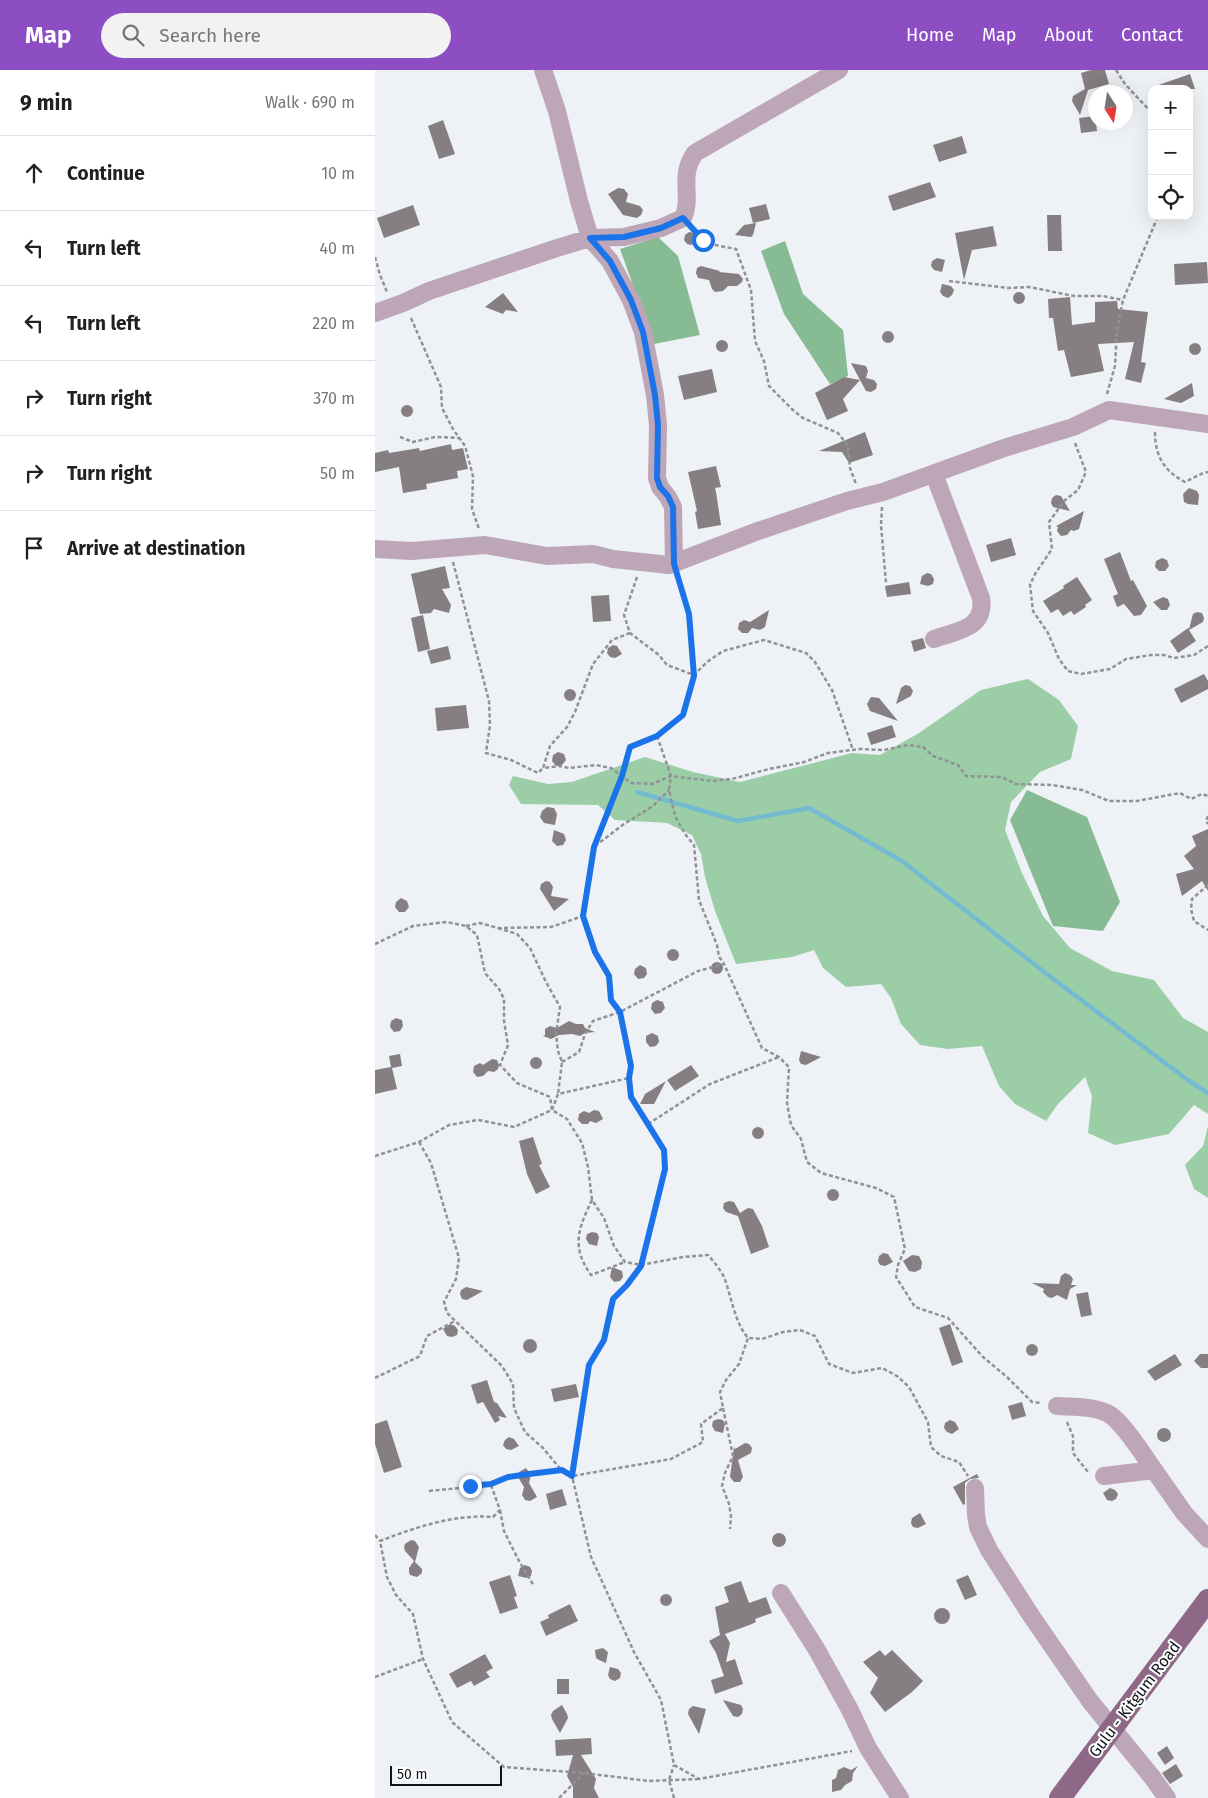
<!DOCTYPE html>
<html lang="en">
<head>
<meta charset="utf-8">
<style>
  :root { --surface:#fff; --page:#f2f2f2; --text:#202124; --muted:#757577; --line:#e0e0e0; --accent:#8e4ec3 }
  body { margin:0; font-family:"Fira Sans",sans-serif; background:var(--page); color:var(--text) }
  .controls { position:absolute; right:15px; top:15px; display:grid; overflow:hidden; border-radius:10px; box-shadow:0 5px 20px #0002 }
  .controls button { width:45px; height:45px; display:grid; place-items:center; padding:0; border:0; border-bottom:1px solid var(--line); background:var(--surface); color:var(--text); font:25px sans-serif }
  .compass { position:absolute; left:713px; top:15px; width:45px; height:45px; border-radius:50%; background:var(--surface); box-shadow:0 5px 20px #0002; rotate:168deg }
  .scale { position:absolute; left:15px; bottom:12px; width:112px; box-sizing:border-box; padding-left:5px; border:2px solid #151517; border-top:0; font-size:14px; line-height:18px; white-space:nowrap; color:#151517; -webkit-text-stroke:4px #fdfeff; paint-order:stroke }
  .stop { position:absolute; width:15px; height:15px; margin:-11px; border:4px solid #1a73e8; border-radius:50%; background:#fff }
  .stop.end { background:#1a73e8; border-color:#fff; box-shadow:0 1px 5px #0008 }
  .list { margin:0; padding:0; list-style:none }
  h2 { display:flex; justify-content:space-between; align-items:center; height:65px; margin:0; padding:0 20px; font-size:21px }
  h2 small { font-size:16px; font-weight:400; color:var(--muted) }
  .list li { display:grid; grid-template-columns:32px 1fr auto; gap:15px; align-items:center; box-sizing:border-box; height:75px; padding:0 20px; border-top:1px solid var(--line) }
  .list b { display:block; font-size:19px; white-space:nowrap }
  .list em { font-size:16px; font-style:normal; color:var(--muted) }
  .icon { flex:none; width:28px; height:28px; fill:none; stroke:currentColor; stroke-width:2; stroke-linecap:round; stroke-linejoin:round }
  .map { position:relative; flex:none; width:833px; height:1728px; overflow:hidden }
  header { display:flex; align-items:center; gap:30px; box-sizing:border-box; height:70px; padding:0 25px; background:var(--accent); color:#fff }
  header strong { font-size:24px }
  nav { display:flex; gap:28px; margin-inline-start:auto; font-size:18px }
  .search { width:350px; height:45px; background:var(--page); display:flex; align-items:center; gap:12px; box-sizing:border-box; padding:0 18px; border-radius:28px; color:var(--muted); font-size:19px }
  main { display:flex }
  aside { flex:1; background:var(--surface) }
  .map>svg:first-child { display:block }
</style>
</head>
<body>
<header>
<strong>Map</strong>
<div class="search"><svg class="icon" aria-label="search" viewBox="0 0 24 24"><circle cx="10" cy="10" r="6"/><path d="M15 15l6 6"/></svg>Search here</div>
<nav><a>Home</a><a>Map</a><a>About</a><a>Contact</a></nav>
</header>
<main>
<aside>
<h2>9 min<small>Walk · 690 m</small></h2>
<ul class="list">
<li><svg class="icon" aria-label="ahead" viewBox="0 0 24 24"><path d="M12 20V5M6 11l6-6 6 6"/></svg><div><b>Continue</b></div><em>10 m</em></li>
<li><svg class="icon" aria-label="left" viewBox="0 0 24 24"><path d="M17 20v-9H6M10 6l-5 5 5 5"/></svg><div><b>Turn left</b></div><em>40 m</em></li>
<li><svg class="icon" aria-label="left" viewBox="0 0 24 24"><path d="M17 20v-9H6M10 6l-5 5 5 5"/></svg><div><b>Turn left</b></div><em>220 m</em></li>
<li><svg class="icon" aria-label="right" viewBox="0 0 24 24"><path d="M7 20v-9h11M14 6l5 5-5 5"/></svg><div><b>Turn right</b></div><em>370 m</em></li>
<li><svg class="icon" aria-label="right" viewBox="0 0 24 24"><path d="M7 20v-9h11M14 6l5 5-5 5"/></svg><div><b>Turn right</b></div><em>50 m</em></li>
<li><svg class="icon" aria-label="arrive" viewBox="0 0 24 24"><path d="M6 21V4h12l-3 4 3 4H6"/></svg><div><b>Arrive at destination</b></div></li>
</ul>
</aside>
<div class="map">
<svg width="833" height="1728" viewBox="0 0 833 1728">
  <rect width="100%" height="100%" fill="#eef1f5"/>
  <path fill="#9bcea7" d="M653 609 684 630 703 656 696 689 665 702 636 732 630 760 647 803 668 846 695 878 737 901 779 910 808 948 833 962V1044L819 1035 794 1064 740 1075 713 1063 717 1026 710 1007 683 1034 671 1051 640 1034 624 1016 607 976 573 979 545 975 526 954 516 928 506 914 471 917 448 898 439 880 417 887 361 894 340 841 330 807 326 784 317 765 292 753 240 750 223 735 146 734 134 715 138 706 173 714 197 712 270 687 318 702 365 712 477 683 505 685 544 663 606 620Z
    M833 1056V1128L819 1119 810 1095 828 1076Z"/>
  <path fill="#87bb94" d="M283 167 303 186 325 265 279 274 245 179Z
    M410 171 428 224 468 260 473 306 455 314 409 244 386 181Z
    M652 720 712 747 745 832 728 861 678 856 635 750Z"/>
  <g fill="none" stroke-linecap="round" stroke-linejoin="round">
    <path stroke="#74bbd1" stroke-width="4.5" d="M262 722 363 751 434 738 527 791 673 905 814 1011 833 1023"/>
  </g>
  <path fill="#857f81" d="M716 0H730L734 14 713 20 705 45 697 31 698 26 710 19 706 3Z
    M815 4 820 19H778V17Z
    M720 46 722 61 706 63 704 48Z
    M68 50 80 84 64 89 53 56Z
    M587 66 592 83 564 92 558 75Z
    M555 112 561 127 518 141 513 126Z
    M243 118 249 119 253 124 251 132 265 136 268 140 266 145 262 148 248 145 233 124Z
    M391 134 395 149 378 153 374 138Z
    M38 135 45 155 9 168 2 148Z
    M672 145H686L687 181H673Z
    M381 153 378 165 376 167 360 165 369 155Z
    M618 156 622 176 597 180 589 210 580 163Z
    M314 162 331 166 316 175 312 174 309 170 310 165Z
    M562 188 570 190 567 202 559 200 556 196 557 191Z
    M832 192 833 213 800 215 799 194Z
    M326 196 345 201 344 202 364 204 368 209 367 212 362 216H353L348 221 340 222 337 219 334 210 323 208 321 203 322 198Z
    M567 214 576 216 579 220 577 225 573 228 568 226 565 222Z
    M638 228a6 6 0 1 1 12 0a6 6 0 1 1-12 0Z
    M128 223 143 242 131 240 128 244 110 237Z
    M695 227 697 255 720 252V232L742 231 743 239 773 242 766 292 771 293 766 313 750 309 759 272 723 274 729 301 696 307 689 280 683 281 678 248H674L673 229Z
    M507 267a6 6 0 1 1 12 0a6 6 0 1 1-12 0Z
    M341 276a6 6 0 1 1 12 0a6 6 0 1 1-12 0Z
    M814 279a6 6 0 1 1 12 0a6 6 0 1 1-12 0Z
    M476 293 491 296 493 301 491 308 499 310 502 314 501 319 496 322 491 321 485 310 468 329 473 341 452 350 440 323 469 307 485 310Z
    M337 299 342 322 309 330 303 306Z
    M817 313 819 326 806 333 789 329Z
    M26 341a6 6 0 1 1 12 0a6 6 0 1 1-12 0Z
    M490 362 498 385 474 393 467 382 444 381Z
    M76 374 77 380 88 378 93 399 82 401 83 408 51 414 52 419 28 423 24 397 0 402V383L13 380 14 383 44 378 45 381Z
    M341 396 346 417 340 418 341 422 346 455 323 459 320 442 322 441 313 402Z
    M814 418 822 421 824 425 823 435 813 434 809 432 808 424Z
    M681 425 686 426 695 441 678 437 676 433 677 428Z
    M709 441 704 459 699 461 696 460 692 465 686 466 682 461 683 457 681 456Z
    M636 468 641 485 616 492 611 475Z
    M745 482 756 511 758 510 772 536 766 545 759 546 749 534 742 537 738 526 743 524 729 489Z
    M787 488 792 490 794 496 790 501H784L780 497 781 491Z
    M70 496 75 518 67 519 76 535 74 543 59 539 56 543 45 544 36 504Z
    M552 503 556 504 559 509 558 514 553 516 545 514 547 506Z
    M702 507 717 530 710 535 711 537 699 545 696 541 688 546 683 539 676 543 668 531 689 518 688 516Z
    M534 512 536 524 512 527 510 516Z
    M234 525 236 551 218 552 216 526Z
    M788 527 793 529 795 535 792 540H786L778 532Z
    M394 540 390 557 385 560 377 558 373 563H367L363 559 364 553 369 550 375 552Z
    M822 542 827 543 829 548 828 552 814 560 821 571 803 583 795 571 813 558 814 559 818 544Z
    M48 545 55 579 43 582 36 548Z
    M548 568 551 578 539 582 536 571Z
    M238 575 242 576 247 584 240 588 235 587 232 583 233 578Z
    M73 576 76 589 56 594 52 581Z
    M829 604 833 611V619L806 633 799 619Z
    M530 615 535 616 538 621 536 626 521 634 526 618Z
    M189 625a6 6 0 1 1 12 0a6 6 0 1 1-12 0Z
    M496 627 504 628 523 651 495 641 492 634Z
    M91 635 94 658 62 661 60 638Z
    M517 655 521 667 496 675 492 663Z
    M183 682 189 684 191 690 187 695 181 696 177 691 178 685Z
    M172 737 179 738 182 744 180 755 169 753 165 747 167 741Z
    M833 759V821L827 811 807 826 801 804 819 799 809 786 821 776 817 766Z
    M179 760 189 764 191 770 188 775 182 776 177 771Z
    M171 811 175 812 178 817 176 826 194 829 179 841 165 819 166 814Z
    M26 828 32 831 34 837 30 842H24L20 837 21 832Z
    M292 885a6 6 0 1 1 12 0a6 6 0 1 1-12 0Z
    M336 898a6 6 0 1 1 12 0a6 6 0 1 1-12 0Z
    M265 895 271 898 272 904 269 908 263 909 259 904 260 899Z
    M282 930 288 932 290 938 286 943 280 944 276 939 277 933Z
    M21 948 27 950 28 956 25 961 19 962 15 957 16 951Z
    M194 951 201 954H208L210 958 220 962 210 963 205 966 197 964 184 965 176 969 168 966 170 965V959L175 956 182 958Z
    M277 963 283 966 284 972 281 976 275 977 271 972V966Z
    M426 981 446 987 431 995 426 994 424 990Z
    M25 984 27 996 17 998 22 1019 0 1024V1000L16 997 14 986Z
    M155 993a6 6 0 1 1 12 0a6 6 0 1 1-12 0Z
    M117 989 122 990 124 995 123 999 119 1002 113 1001 108 1006 102 1007 98 1002 99 996 105 993 108 995Z
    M316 995 324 1006 300 1021 292 1010Z
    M291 1011 279 1034H265L270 1024Z
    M219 1040 224 1041 228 1049 221 1053 215 1051 213 1054H207L203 1050 204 1044 209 1041 214 1043Z
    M377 1063a6 6 0 1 1 12 0a6 6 0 1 1-12 0Z
    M158 1067 167 1094 164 1095 175 1117 161 1124 152 1104 144 1071Z
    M452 1125a6 6 0 1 1 12 0a6 6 0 1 1-12 0Z
    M354 1131 359 1132 365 1143 373 1138 378 1139 387 1156 394 1177 376 1184 363 1146 351 1142 348 1138 349 1133Z
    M217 1162 222 1163 224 1167 222 1176 214 1174 211 1169 212 1164Z
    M508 1183 513 1184 518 1192 510 1196 505 1195 503 1191 504 1186Z
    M537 1185 544 1186 547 1192 546 1199 540 1202 534 1201 528 1191Z
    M237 1197 247 1201 248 1207 245 1211 239 1212 235 1207Z
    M690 1203 695 1205 698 1209 696 1215H702L695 1219 692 1230 682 1225 677 1228 673 1227 668 1222 669 1219 657 1213 684 1214 686 1206Z
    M91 1217 108 1221 92 1230 87 1229 85 1224 86 1220Z
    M713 1222 717 1245 706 1247 701 1224Z
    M75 1254 80 1256 83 1260 82 1265 77 1267 72 1266 68 1259Z
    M575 1254 588 1292 577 1296 564 1258Z
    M148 1276a7 7 0 1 1 14 0a7 7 0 1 1-14 0Z
    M651 1280a6 6 0 1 1 12 0a6 6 0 1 1-12 0Z
    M800 1284 807 1295 780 1311 772 1301Z
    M825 1284H833V1298H826L819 1291Z
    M112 1310 119 1332 122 1333 132 1348 123 1346 125 1350 120 1353 108 1332 102 1334 96 1315Z
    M201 1314 204 1327 179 1332 176 1319Z
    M647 1332 651 1346 637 1350 633 1336Z
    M343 1349 348 1350 350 1354 348 1363 340 1361 337 1356 338 1351Z
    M12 1350 27 1397 9 1403 0 1374V1354Z
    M575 1350 580 1352 584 1359 577 1364 572 1362 569 1358 570 1353Z
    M782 1365a7 7 0 1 1 14 0a7 7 0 1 1-14 0Z
    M134 1367 139 1369 144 1376 136 1380 131 1379 128 1375 130 1370Z
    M370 1373 374 1374 377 1378 376 1383 363 1390 368 1407 365 1412H359L355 1407 359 1377 360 1379Z
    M151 1398 156 1405 154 1413 162 1427 155 1431 150 1430 147 1425 149 1417 143 1407 144 1402Z
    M602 1404 604 1408 595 1409 590 1413V1434L588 1435 578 1417Z
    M735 1418 740 1420 743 1424 741 1429 737 1431 732 1430 728 1423Z
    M187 1419 192 1435 175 1440 171 1424Z
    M545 1443 551 1454 543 1458 538 1457 536 1453 537 1448Z
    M397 1470a7 7 0 1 1 14 0a7 7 0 1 1-14 0Z
    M36 1470 40 1471 44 1477 40 1492 30 1481 29 1477 30 1474Z
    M39 1491 47 1499V1503L42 1507 35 1505 34 1502V1498Z
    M150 1495 155 1497 157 1501 156 1506 152 1508 143 1506 145 1498Z
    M135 1505 142 1526 139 1527 143 1538 125 1544 114 1512Z
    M593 1505 602 1525 590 1530 581 1510Z
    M366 1511 374 1533 391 1527 397 1543 380 1549 381 1552 377 1554 350 1564 355 1573 351 1592 360 1589 368 1614 340 1624 336 1610 349 1606 341 1583 334 1571 345 1565 340 1537 354 1532 349 1517Z
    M285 1530a6 6 0 1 1 12 0a6 6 0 1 1-12 0Z
    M195 1534 203 1551 171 1566 165 1552 174 1548 173 1545Z
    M559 1546a8 8 0 1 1 16 0a8 8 0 1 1-16 0Z
    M228 1578 233 1582 231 1593 224 1590 221 1588 220 1580Z
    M505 1580 510 1586 517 1580 548 1611 537 1622 510 1642 495 1623 503 1608 488 1592Z
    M110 1584 118 1598 111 1602 115 1607 99 1616 96 1611 82 1618 74 1604Z
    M235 1597 243 1599 246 1603 245 1608 240 1611 235 1609 233 1605Z
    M182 1609H194V1624H182Z
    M348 1630 366 1635 368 1639 367 1644 363 1647 358 1646Z
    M187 1635 192 1644 193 1648 185 1663 177 1649 176 1645 178 1641Z
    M318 1636 331 1639 324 1664 313 1644 314 1639Z
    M216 1668 217 1684 206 1685 221 1709 219 1718 224 1728H198V1717L192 1706 198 1685 181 1686 180 1670Z
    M792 1676 799 1688 790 1695 782 1683Z
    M801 1694 808 1706 795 1714 787 1703Z
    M483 1696 478 1703 477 1711 470 1715 466 1720 457 1722V1710L461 1708 463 1700 469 1697 476 1700Z"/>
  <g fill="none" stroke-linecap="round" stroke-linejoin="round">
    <path stroke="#919295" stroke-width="2.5" stroke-dasharray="4 2.5" stroke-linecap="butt" d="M741 0 750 14 777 43
      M319 160C333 176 341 175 361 179L376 220 380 271 389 291 394 316 418 340 428 348 463 363 473 376 475 398 481 414
      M0 187 5 205 12 222
      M574 211 633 218 654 217 699 226H728L748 230
      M36 248 66 317 67 338 78 359 90 376 98 406 97 439 104 459
      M732 324 740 296 742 260 748 230 783 146
      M780 362C780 386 789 401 810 412L828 403 833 402
      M25 367 38 372 60 367 85 368
      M700 373 711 402 703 420 689 431 674 452 677 479 660 504 655 515 658 541 673 563 684 589 693 601 706 604 735 599 751 589 776 585H789L799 588 819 585 833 576
      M507 437 506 455 511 513
      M78 492 114 631 115 655 111 683 136 690 163 703 168 698
      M262 507 249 545 255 563 284 585 292 595 319 605 332 592 348 581 389 570 431 583 440 592 457 620 478 680
      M303 508 314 544 319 605 308 645 282 666 255 677 247 706 219 777 208 846 220 882 234 906 236 930 245 942 256 996 254 1008 256 1027 289 1080 290 1099 266 1195 252 1215 238 1229 229 1270 215 1295 197 1406 216 1487 259 1582 286 1630 299 1695 324 1709 477 1681
      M255 563 237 570 218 594 200 642 192 657 175 676 168 698 184 696 194 698 221 695 236 698 256 713 277 714 296 706 337 711 357 709 394 699 429 692 453 683 485 679 509 680 533 675 548 677 558 686 583 695 591 706 626 707 641 714 677 715 707 720 734 731H762L805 723 816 729 827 724 833 726
      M282 666 296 706 294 720 300 746 310 764 319 775 324 830 342 875 344 887 349 893
      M833 746 831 751 833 754
      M220 776 249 754 278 736 294 720
      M833 815 817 829 816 839 819 851 833 860
      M91 856 105 853 123 858 176 857 208 846
      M123 858 142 864 155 878 171 912 185 937 181 963 183 981 187 992 183 1024
      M0 874 38 856 72 852 91 856 102 865 110 903 124 919 129 929V951L133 975 125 995 142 1013 175 1027 177 1040 192 1049 207 1073 213 1097 217 1130 229 1148 239 1176 250 1192 266 1195 308 1187 333 1185C339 1192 345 1199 349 1207 357 1228 359 1251 373 1268L387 1269 408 1262 425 1260 440 1266 454 1294 478 1303 507 1298 522 1306 534 1317 553 1352 556 1377 566 1386 584 1392 593 1406
      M187 992 204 982 210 964 218 951 245 942 323 901 349 894 387 978 404 987 414 997 412 1033 416 1055 426 1069 432 1092 446 1103 501 1118 519 1127 530 1179 523 1195 521 1207 540 1237 573 1248 608 1287 632 1307 657 1332 666 1333
      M273 1054 335 1014 404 987
      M44 1072 56 1093 84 1188 81 1209 69 1232 72 1243 127 1296 138 1314 139 1338 150 1362 168 1378 187 1401 197 1406 296 1389 328 1372 326 1354 348 1338 345 1322 351 1310 364 1294 373 1268
      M0 1086 44 1072 74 1055 103 1050 139 1057 177 1040 183 1024 254 1008
      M217 1130C203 1159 196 1177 216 1205L250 1192
      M0 1308 45 1286 52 1266 80 1251
      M348 1338 358 1386 350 1403 347 1416 354 1434 356 1446 355 1459
      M692 1352 698 1366V1383L713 1402
      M116 1415 125 1440 118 1447C80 1444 41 1457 5 1471L12 1507 21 1525 38 1544 48 1589 77 1652 129 1697 209 1703 274 1711 323 1709
      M54 1421 116 1415 133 1407 187 1401
      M125 1440 129 1461 144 1491 159 1516
      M0 1465 5 1471
      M0 1607 48 1589
      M184 1728 209 1703
      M299 1728 294 1710 299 1695"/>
    <path stroke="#bca6b7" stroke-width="18" d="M168 0 182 41 204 131 215 168 235 191 256 230 268 262 280 325 283 355 282 408 285 417 293 427 298 437 299 493
      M0 243 28 233 54 221 182 178 215 168 249 167 286 158 308 148C318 126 303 107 320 83L464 0
      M0 479 37 481 110 475 172 486 218 484 238 489 294 495 383 461 472 431 508 422 629 378 698 357 734 340 833 354
      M559 569C581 561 611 559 606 528L559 404
      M682 1336C699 1337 717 1336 732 1343 747 1350 769 1386 779 1400
      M729 1406 779 1400 809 1443 833 1469
      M600 1418 601 1445 603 1457 614 1480 657 1547 715 1631 777 1707 792 1728
      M406 1523 442 1580 475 1640 493 1678 525 1728"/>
    <path stroke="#8e6887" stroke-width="22" d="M685 1728 833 1530"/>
  </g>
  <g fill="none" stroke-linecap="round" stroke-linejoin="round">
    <path stroke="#1a73e8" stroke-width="6" d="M95 1416 116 1414 133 1407 154 1404 187 1400 197 1406 214 1295 229 1270 238 1229 252 1215 266 1196 290 1099 289 1080 256 1027 254 1008 256 996 245 942 236 930 234 906 220 882 208 846 219 777 247 706 255 677 282 666 308 645 319 606 314 544 299 494 298 437 293 426 285 417 282 408 283 355 280 325 268 262 256 230 235 191 215 168 249 167 286 158 308 148 328 170"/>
  </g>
  <g text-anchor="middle" stroke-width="4" stroke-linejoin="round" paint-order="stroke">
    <g font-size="16" fill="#151517" stroke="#fdfeff">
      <text transform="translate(759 1629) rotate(-53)" y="6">Gulu - Kitgum Road</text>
    </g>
  </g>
</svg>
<div class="controls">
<button>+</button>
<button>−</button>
<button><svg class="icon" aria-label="locate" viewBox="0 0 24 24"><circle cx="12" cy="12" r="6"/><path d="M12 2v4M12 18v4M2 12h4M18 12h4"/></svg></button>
</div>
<svg class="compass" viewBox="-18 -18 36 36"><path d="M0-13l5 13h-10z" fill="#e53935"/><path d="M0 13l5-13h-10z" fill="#757577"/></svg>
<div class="scale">50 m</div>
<div class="stop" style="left:328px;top:170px"></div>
<div class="stop end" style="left:95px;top:1416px"></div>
</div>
</main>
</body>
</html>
